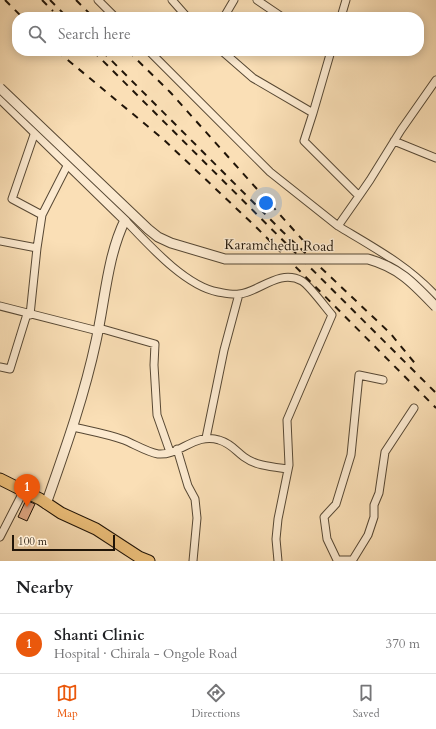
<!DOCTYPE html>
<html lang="en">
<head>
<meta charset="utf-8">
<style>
  :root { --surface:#fff; --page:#f6f6f6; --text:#202124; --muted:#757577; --line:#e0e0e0; --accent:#ea580c }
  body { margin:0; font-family:Cardo,serif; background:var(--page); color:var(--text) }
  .scale { position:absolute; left:12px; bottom:10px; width:103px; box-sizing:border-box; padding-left:4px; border:2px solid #211508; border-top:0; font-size:11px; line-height:14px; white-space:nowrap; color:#211508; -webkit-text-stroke:3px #fcead0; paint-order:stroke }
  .you { position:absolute; left:266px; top:203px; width:14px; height:14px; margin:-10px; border:3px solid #fff; border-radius:50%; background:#1a73e8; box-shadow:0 0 0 6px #1a73e833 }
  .badge { display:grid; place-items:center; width:26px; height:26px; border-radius:50%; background:var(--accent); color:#fff; font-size:13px; font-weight:700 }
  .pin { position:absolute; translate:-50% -33px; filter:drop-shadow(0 1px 2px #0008) }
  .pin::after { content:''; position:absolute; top:21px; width:14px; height:12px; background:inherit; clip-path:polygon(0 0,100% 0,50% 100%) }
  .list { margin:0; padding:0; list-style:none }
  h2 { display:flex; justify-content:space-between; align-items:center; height:52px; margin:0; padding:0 16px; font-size:17px }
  h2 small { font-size:13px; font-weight:400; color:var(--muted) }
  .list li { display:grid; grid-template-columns:26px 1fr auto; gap:12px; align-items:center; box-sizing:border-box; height:60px; padding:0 16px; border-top:1px solid var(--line) }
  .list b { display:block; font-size:15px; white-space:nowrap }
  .list p { margin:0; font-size:13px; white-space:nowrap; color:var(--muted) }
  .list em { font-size:13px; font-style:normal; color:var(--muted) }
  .icon { flex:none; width:22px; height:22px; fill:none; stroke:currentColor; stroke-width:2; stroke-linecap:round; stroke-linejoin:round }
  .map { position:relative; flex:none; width:436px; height:561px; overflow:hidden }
  .search { position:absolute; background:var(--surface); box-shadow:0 2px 10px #0003; left:12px; right:12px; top:12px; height:44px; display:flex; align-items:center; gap:10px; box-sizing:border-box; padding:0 14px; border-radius:16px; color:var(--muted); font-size:15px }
  .sheet { height:112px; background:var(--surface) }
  nav { display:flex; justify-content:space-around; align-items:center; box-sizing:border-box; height:56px; border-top:1px solid var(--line); background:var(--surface); font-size:11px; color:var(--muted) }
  nav a { display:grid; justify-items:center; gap:2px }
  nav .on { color:var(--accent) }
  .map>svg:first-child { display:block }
</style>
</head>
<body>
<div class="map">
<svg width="436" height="561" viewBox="0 0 436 561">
  <rect width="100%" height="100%" fill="#fadfb6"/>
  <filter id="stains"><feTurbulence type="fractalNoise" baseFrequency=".005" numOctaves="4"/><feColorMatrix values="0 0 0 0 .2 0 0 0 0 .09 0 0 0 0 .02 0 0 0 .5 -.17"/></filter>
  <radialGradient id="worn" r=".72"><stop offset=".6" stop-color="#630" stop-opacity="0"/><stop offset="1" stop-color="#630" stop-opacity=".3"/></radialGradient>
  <path fill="#e3ab88" stroke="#211508" d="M26 500 35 504 27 521 18 517Z"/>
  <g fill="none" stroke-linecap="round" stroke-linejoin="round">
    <g stroke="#574834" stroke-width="9">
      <path id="minor" d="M98 0 115 17
        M172 0 187 17
        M257 0 282 17
        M224 17 234 0
        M341 17 346 0
        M149 51 270 172 338 226
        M222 51 253 78 313 113 331 51
        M313 113 304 141 359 196 370 180 401 130 436 80
        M35 132 12 199 42 215
        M394 141 436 158
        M359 196 338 226C373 247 407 265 436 296
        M125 220C148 244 185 286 218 292 224 293 232 295 239 294 258 293 279 268 302 281 309 285 326 308 332 315L287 420 289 465 278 519 276 539 278 561
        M0 241 37 248 42 215 68 164
        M0 306 98 331
        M30 315 37 248
        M99 328 155 344 154 365 157 415 170 452
        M0 367 10 369 27 314
        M73 427C90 431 108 434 124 440 134 444 147 452 158 454 179 456 196 432 219 440 230 443 235 450 244 457 256 466 273 467 288 469
        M206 438 224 350 239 294
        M177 449 188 486 195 499 197 518 193 561
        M0 537 21 496
        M352 560H337L327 539 324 517 336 504 351 455 359 375 383 380
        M352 561 368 535 374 517V505L379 493 385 452 414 408"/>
    </g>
    <g stroke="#574834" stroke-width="11">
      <path id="tertiary" d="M0 98 125 220C107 257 105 301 96 341 84 397 65 450 46 504"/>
    </g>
    <g stroke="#211508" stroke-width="13">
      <path id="primary" d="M0 479 40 499 61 513 96 529 139 557 149 561"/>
    </g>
    <use href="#minor" stroke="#fcead0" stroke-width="7"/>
    <use href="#tertiary" stroke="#fcead0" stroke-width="9"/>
    <use href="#primary" stroke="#edc07b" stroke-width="11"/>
    <path stroke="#211508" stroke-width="2" stroke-dasharray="7 7" stroke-linecap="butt" d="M5 0 22 17
      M42 0 53 11
      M50 0 67 17
      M76 0 93 17
      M57 51 163 139 257 228 436 408
      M93 51 436 393
      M102 51 283 232 390 333 418 367
      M128 51 170 92 326 266"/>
    <g stroke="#574834" stroke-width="11" stroke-linecap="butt">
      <path id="tertiary-bridge" d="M0 88 148 229 158 237 171 243 225 259H368C400 268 414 284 436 307"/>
    </g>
    <use href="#tertiary-bridge" stroke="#fcead0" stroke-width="9"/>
  </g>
  <g text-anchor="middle" stroke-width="3" stroke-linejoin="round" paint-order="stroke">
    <g font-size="14" fill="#211508" stroke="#fcead0">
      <text transform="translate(279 245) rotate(1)" y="5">Karamchedu Road</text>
    </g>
  </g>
  <rect width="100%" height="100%" filter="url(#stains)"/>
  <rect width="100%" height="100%" fill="url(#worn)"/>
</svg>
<div class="scale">100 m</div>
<div class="you"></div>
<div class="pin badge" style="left:27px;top:507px">1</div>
<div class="search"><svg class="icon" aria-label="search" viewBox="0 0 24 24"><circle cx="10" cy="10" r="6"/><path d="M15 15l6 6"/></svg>Search here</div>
</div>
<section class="sheet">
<h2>Nearby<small></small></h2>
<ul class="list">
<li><span class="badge">1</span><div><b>Shanti Clinic</b><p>Hospital · Chirala - Ongole Road</p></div><em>370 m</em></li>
</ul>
</section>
<nav>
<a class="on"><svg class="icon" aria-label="map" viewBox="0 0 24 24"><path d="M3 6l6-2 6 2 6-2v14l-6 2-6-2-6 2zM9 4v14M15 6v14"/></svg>Map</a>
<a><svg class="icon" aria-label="directions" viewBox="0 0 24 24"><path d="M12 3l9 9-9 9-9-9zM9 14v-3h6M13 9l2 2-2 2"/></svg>Directions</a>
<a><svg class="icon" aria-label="saved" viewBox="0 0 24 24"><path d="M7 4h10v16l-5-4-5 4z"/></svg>Saved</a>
</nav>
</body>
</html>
